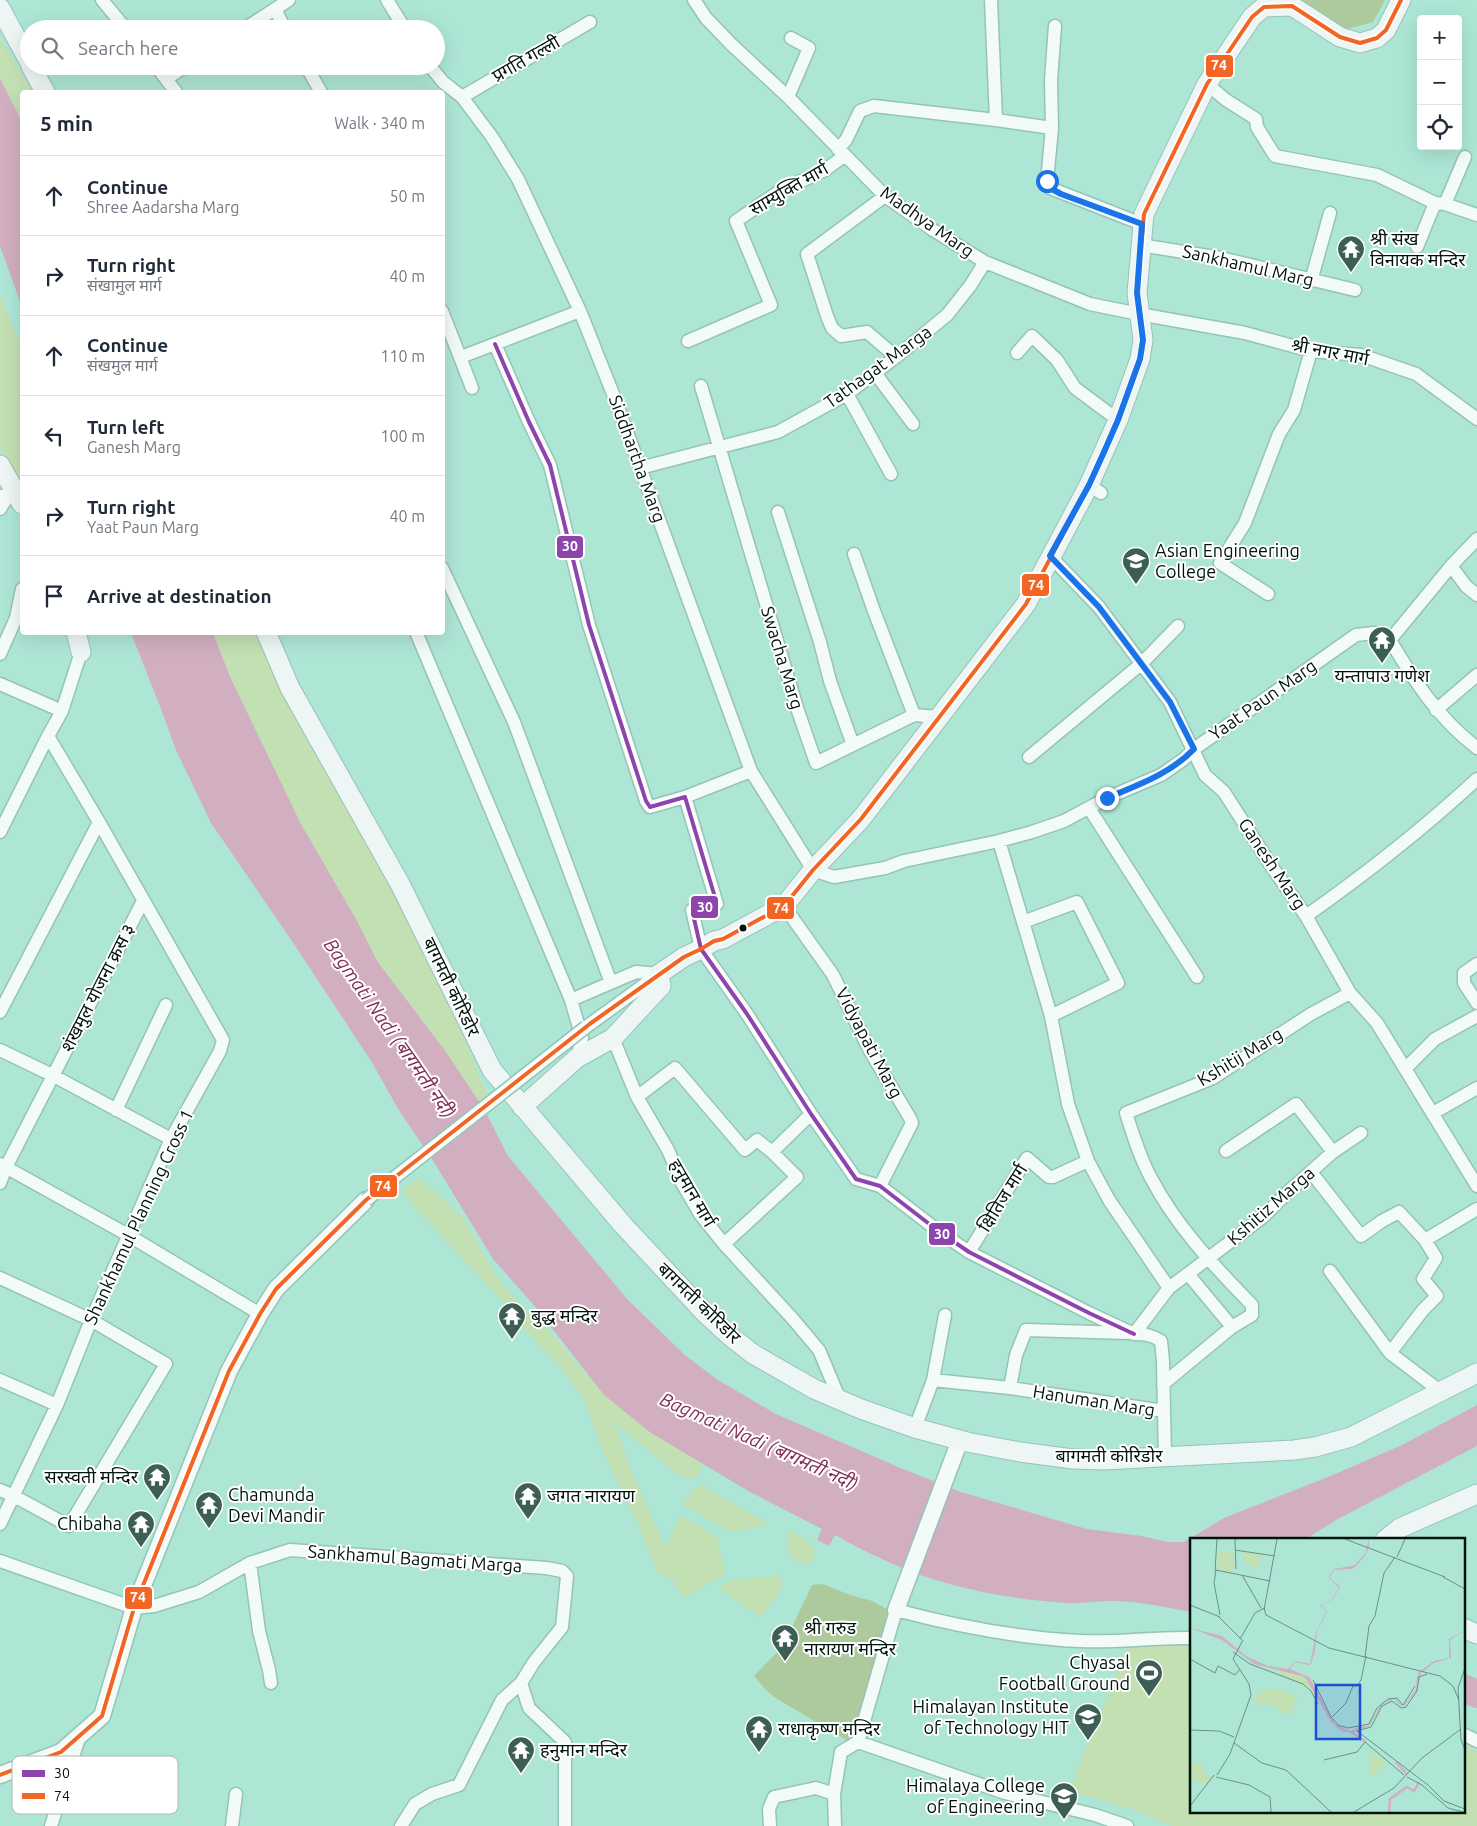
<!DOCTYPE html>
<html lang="en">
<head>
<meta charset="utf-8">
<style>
  :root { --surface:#fff; --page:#f6f6f7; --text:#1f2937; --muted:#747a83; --line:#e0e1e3 }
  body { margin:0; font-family:Ubuntu,"Noto Sans Devanagari",sans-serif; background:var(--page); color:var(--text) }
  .controls { position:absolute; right:15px; top:15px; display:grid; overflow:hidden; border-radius:5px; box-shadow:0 5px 20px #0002 }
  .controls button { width:45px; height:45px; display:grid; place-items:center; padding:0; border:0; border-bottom:1px solid var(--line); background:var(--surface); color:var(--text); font:25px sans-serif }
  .stop { position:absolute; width:15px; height:15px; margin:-11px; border:4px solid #1a73e8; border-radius:50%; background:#fff }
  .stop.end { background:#1a73e8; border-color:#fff; box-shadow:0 1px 5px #0008 }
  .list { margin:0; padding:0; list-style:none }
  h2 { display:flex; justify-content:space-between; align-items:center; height:65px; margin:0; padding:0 20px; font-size:21px }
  h2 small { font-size:16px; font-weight:400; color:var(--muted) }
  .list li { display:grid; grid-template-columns:32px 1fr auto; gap:15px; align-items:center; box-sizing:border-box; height:80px; padding:0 20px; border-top:1px solid var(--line) }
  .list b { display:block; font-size:19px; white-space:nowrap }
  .list p { margin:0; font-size:16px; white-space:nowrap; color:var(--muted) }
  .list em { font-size:16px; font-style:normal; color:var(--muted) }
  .icon { flex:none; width:28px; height:28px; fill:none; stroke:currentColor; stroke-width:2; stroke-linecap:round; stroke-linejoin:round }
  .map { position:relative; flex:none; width:1477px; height:1826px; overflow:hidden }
  .search { position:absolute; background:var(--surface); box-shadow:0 5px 20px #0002; left:20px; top:20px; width:425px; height:55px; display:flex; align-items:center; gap:12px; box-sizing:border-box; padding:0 18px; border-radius:28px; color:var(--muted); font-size:19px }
  .panel { position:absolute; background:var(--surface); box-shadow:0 5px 20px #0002; left:20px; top:90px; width:425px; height:545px; border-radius:5px }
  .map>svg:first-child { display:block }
</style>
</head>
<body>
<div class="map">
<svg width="1477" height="1826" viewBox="0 0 1477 1826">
  <rect width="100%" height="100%" fill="#aee6d6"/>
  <path fill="#c3e0b2" d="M0 38 33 92H22V122L0 78Z
    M0 295 22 348V486L0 447Z
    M213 633H256L297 723 431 958 489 1099 484 1109 446 1052 377 961 356 919 301 824 231 679Z
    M418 1177 463 1217 493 1271 511 1294 554 1336 584 1372 605 1392 606 1396 651 1433 700 1462 702 1468 697 1478 680 1476 615 1423 632 1474 666 1547 680 1516 717 1536 725 1574 683 1598 673 1579 657 1572 637 1521 601 1448 585 1399 553 1359 520 1325 522 1322 409 1201 403 1190Z
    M699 1484 769 1524 731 1532 682 1504Z
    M792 1531 808 1541 815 1551 812 1563 800 1564 790 1555 786 1535Z
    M782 1575 780 1592 760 1617 728 1595 719 1587 729 1581Z
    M1191 1644V1812H1463V1743L1477 1751V1826H1171L1130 1808 1069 1791 1125 1651 1138 1645Z"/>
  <path fill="#adca9c" d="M1297 0H1385L1373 22 1343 30Z
    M823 1584 850 1595 872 1601 892 1612 867 1693 848 1741 774 1697 765 1689 754 1676 783 1646 812 1585Z"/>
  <path fill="#d2afc0" d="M0 78 22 122V307L0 246Z
    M131 633H213L231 679 301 824 356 919 377 961 446 1052 484 1109 508 1156 627 1299 686 1356 718 1380 776 1414 903 1469 961 1492 1087 1529 1142 1536 1167 1542H1184L1224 1518 1328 1477 1402 1445 1477 1405V1446L1338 1519 1304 1540H1191V1612C1165 1607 1138 1601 1112 1601 1097 1601 1082 1604 1066 1603 1004 1599 938 1586 882 1559 866 1552 850 1543 835 1535L829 1546 817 1540 822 1529 750 1492 651 1433 604 1395 537 1309 493 1259 432 1159 400 1112 371 1061 292 941 211 823 176 750 161 709Z"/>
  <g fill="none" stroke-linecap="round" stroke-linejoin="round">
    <path stroke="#d2afc0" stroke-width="28" d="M1463 1688 1477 1694"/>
    <g stroke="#96c3b7" stroke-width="15">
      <path id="minor" d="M102 0 126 29
        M387 0 405 29
        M694 0 706 18 731 44 788 97 885 196 933 230 985 262 1090 304 1139 314 1245 333 1311 351 1361 355 1416 374 1477 419
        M991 0 996 120 1052 128 1047 181 1050 188 1142 224
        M275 9 285 29
        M244 29 289 0
        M156 66 176 92
        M306 66 321 92
        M430 66 443 82 462 97 492 137 518 179 580 311 615 399 751 771 813 870 834 877 885 868 904 861 999 841 1032 832 1064 821 1107 798 1161 775 1184 759 1194 749 1356 635 1374 633 1390 640 1451 566 1477 539
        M166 79 186 66
        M1207 84 1226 100 1256 119 1257 127 1275 156 1377 175 1435 203 1445 204 1477 215
        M462 97 590 22
        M788 97 809 48 791 38
        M1052 128 1051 80 1055 26
        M838 149 846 140 860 111 874 106 996 120
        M885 196 807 254 827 316 832 328 841 336 867 332 896 357
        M1445 204 1465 157
        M1140 245 1221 258 1355 290
        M1417 247 1435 203
        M1311 281 1330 213
        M442 311 472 388
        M688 341 771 305 736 221 780 191 825 170 844 156
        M495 344 529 422 550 465 589 625 646 801 650 807 685 797 717 904 692 910 701 949 747 1014 811 1114 856 1179 880 1186 941 1233 969 1252 1089 1313 1134 1334
        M1017 353 1032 336 1057 360 1075 388 1118 420
        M461 357 580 311
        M875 373 913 424
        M701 386 798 711 816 763 914 715
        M847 394 891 474
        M640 468 778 432 847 394 896 357 947 315 970 286 985 262
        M1089 485 1101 493
        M0 496H8L15 490
        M0 509 8 496
        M778 512 820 642 830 681 853 745
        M854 554 874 611 914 715 939 717
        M1050 556 1099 607 1170 702 1205 775 1224 792 1270 864 1306 916 1350 993 1377 1023 1477 1186
        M1451 566 1466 586 1477 595
        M442 568 514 722 611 983
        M1268 594 1220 563 1245 523 1279 434 1294 410 1311 351
        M416 632 571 1000 636 972 659 974
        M1390 640C1415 682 1438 718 1477 748
        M0 654 16 618 22 589
        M0 684 62 711
        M1436 710 1477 675
        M1029 757 1141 664 1178 626
        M685 797 751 771
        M1089 808 1197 977
        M0 832 48 736 62 711 81 652
        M999 841 1051 1016 1118 983 1077 902 1023 922
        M784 906 833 975 870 1051 910 1118 912 1123 880 1186
        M1306 916C1367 873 1423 829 1477 779
        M1477 964 1464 973V983L1477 1003
        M571 1000 582 1038 577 1058
        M0 1012 99 822
        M1051 1016 1068 1104 1088 1161
        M586 1027 659 974
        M613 1038 637 1097 668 1150 682 1183 700 1214 724 1244 792 1318 819 1350 840 1400
        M0 1050 52 1075 171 1139
        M1406 1068 1435 1039 1477 1016
        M637 1097 675 1068 745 1150 757 1140 772 1152
        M116 1110 166 1005
        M1433 1113 1477 1088
        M1226 1151 1296 1104 1333 1152
        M0 1164 128 1235 260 1314
        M1311 1172 1361 1236 1382 1221 1399 1212 1425 1240 1436 1258 1423 1279 1437 1296 1423 1310 1390 1353
        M0 1183 6 1167 143 901
        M1425 1240 1477 1209
        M724 1244 797 1177 772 1152 811 1114
        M969 1252 1027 1158 1049 1177H1053L1088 1161 1109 1200 1169 1288
        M1330 1271 1390 1353 1440 1391
        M1188 1274 1232 1327
        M0 1278 91 1320 166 1364 69 1526 14 1496 0 1490
        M0 1380 57 1405
        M933 1380 1010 1388 1016 1355 1026 1330 1128 1333
        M1163 1384 1232 1327 1252 1315V1305C1214 1266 1176 1226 1151 1178 1140 1158 1133 1135 1126 1113L1213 1078 1311 1014 1350 993
        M1010 1388 1164 1411 1165 1457
        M1164 1411 1163 1361 1161 1341C1152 1335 1145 1334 1134 1334L1169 1288 1263 1217 1290 1190 1333 1152 1361 1133
        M915 1428 933 1380 945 1315
        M0 1524 57 1405 91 1320 171 1139 220 1051 223 1040 99 822 48 736
        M0 1561 134 1608 154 1606 199 1592 250 1563 290 1550 546 1568 562 1571 567 1576 562 1627 534 1662 521 1683 529 1708 565 1742V1826
        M250 1563 259 1631 269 1670 271 1683
        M1463 1734 1477 1741
        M858 1742 1005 1793 1095 1815 1127 1826
        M51 1826 80 1735
        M232 1826 236 1794
        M401 1826 415 1804 432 1794 459 1785 502 1700 521 1683
        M770 1826 769 1809 774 1797 816 1788 834 1794
        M835 1826 834 1794 841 1752 858 1742 896 1610C956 1626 1018 1638 1080 1641 1116 1643 1154 1637 1191 1638"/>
    </g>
    <g stroke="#96c3b7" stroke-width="19">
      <path id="tertiary" d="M896 1610 960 1440
        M0 1775 61 1752 102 1716 134 1608 229 1371 260 1314 276 1289 366 1200"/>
    </g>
    <g stroke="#96c3b7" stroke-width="21">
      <path id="secondary" d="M0 8 29 61
        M31 66 45 92
        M0 465 22 504
        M76 632 81 652
        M266 632 290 688 400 884 492 1070 623 1225 705 1313 730 1336 753 1354 814 1389 861 1409 915 1428 967 1442 1020 1452 1073 1459 1103 1460 1294 1450 1315 1447 1351 1437 1477 1373
        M522 1107 577 1058 613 1038 661 986 659 974 684 957 701 949 714 941 723 939 784 906 813 870 861 819 1026 604 1089 485 1118 420 1140 359 1143 340 1137 293 1144 214 1207 84 1252 17 1264 7 1292 6 1340 37 1360 43 1377 38 1386 30 1401 0
        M1385 1540 1400 1528 1477 1494
        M1463 1628 1477 1634"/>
    </g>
    <use href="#minor" stroke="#f3fbf9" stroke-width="12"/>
    <use href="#tertiary" stroke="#f3fbf9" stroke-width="16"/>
    <use href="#secondary" stroke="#edf5f5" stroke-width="19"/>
    <g stroke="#96c3b7" stroke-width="15" stroke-linecap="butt">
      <path id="minor-bridge" d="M366 1200 586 1027"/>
    </g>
    <use href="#minor-bridge" stroke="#f3fbf9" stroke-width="12"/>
    <g stroke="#fff" stroke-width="8">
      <path id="bus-1" d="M495 344 529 422 550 465 589 625 646 801 650 807 685 797 717 904 692 910 701 949 747 1014 811 1114 856 1179 880 1186 941 1233 969 1252 1089 1313 1134 1334"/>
    </g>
    <g stroke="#fff" stroke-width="8">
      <path id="bus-2" d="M0 1775 61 1752 102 1716 134 1608 229 1371 260 1314 276 1289 366 1200 591 1023 684 957 701 949 714 941 723 939 784 906 813 870 861 819 1026 604 1089 485 1118 420 1140 359 1143 340 1137 293 1144 214 1207 84 1252 17 1264 7 1292 6 1340 37 1360 43 1377 38 1386 30 1401 0"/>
    </g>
    <use href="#bus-1" stroke="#8e44ad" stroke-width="4"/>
    <use href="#bus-2" stroke="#f26522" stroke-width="4"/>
  </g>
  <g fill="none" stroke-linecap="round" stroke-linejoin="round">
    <path stroke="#1a73e8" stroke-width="6" d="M1047 181 1050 188 1061 194 1142 224 1137 293 1143 340 1140 359 1118 420 1104 452 1089 485 1050 556 1099 607 1170 702 1194 749C1170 774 1138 785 1107 798"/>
  </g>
  <defs>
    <g id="temple-pin" transform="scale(1.4375)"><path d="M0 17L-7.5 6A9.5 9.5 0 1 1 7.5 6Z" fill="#3d5e54" stroke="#fff"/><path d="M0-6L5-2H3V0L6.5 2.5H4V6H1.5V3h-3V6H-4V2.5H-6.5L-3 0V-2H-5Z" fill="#fff"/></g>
    <g id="university-pin" transform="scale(1.4375)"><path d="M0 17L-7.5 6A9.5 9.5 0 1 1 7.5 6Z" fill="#3d5e54" stroke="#fff"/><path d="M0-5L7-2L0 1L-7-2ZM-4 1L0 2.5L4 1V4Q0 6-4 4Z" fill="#fff"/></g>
    <g id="stadium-pin" transform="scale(1.4375)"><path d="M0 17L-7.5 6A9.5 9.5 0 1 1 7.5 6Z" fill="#3d5e54" stroke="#fff"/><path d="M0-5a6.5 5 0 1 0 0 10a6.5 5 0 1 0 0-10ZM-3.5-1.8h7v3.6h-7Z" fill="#fff"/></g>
  </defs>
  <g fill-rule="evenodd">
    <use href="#temple-pin" x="1351" y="249"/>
    <use href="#university-pin" x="1136" y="561"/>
    <use href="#temple-pin" x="1382" y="640"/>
    <use href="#temple-pin" x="512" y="1316"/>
    <use href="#temple-pin" x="157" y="1477"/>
    <use href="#temple-pin" x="528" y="1496"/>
    <use href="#temple-pin" x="209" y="1505"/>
    <use href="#temple-pin" x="141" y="1524"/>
    <use href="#temple-pin" x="785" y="1638"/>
    <use href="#stadium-pin" x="1149" y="1673"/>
    <use href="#university-pin" x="1088" y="1717"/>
    <use href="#temple-pin" x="759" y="1729"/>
    <use href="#temple-pin" x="521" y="1750"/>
    <use href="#university-pin" x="1064" y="1796"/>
  </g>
  <circle fill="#00140e" stroke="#fff" stroke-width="2" cx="743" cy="928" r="4.5"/>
  <g text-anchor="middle" stroke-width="4" stroke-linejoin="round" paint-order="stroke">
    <g font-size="18" fill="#00140e" stroke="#fff">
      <text transform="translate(526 59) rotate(-30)" y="6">प्रगति गल्ली</text>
      <text transform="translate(789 189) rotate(-30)" y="6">साम्युक्ति मार्ग</text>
      <text transform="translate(927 222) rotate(35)" y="6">Madhya Marg</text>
      <text transform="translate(1248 266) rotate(13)" y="6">Sankhamul Marg</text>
      <text transform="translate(1330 352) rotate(11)" y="6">श्री नगर मार्ग</text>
      <text transform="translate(878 367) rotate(-36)" y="6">Tathagat Marga</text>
      <text transform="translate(637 459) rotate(70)" y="6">Siddhartha Marg</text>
      <text transform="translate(782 658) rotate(73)" y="6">Swacha Marg</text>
      <text transform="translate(1263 700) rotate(-35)" y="6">Yaat Paun Marg</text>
      <text transform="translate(1272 864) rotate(56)" y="6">Ganesh Marg</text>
      <text transform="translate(451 987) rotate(64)" y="6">बागमती कोरिडोर</text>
      <text transform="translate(98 988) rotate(-63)" y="6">शंखमुल योजना क्रस ३</text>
      <text transform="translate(869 1043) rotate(62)" y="6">Vidyapati Marg</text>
      <text transform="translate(1240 1057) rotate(-31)" y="6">Kshitij Marg</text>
      <text transform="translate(692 1193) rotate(60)" y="6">हनुमान मार्ग</text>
      <text transform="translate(1003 1198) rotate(-58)" y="6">क्षितिज मार्ग</text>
      <text transform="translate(1271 1206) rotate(-41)" y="6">Kshitiz Marga</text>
      <text transform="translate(139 1217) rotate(-65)" y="6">Shankhamul Planning Cross 1</text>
      <text transform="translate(699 1303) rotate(44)" y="6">बागमती कोरिडोर</text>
      <text transform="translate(1094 1401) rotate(9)" y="6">Hanuman Marg</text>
      <text x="1109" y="1462">बागमती कोरिडोर</text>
      <text transform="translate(415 1559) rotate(4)" y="6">Sankhamul Bagmati Marga</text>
    </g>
    <g font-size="18" fill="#00140e" stroke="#fff" text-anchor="start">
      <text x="1370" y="245">श्री संख<tspan x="1370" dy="21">विनायक मन्दिर</tspan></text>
      <text x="1155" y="557">Asian Engineering<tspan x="1155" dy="21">College</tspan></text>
      <text x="1382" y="682" text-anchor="middle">यन्तापाउ गणेश</text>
      <text x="531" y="1322">बुद्ध मन्दिर</text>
      <text x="138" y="1483" text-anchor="end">सरस्वती मन्दिर</text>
      <text x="228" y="1501">Chamunda<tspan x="228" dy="21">Devi Mandir</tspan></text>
      <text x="547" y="1502">जगत नारायण</text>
      <text x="122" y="1530" text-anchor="end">Chibaha</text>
      <text x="804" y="1634">श्री गरुड<tspan x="804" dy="21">नारायण मन्दिर</tspan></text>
      <text x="1130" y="1669" text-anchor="end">Chyasal<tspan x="1130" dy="21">Football Ground</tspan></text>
      <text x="1069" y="1713" text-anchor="end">Himalayan Institute<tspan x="1069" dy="21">of Technology HIT</tspan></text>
      <text x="778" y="1735">राधाकृष्ण मन्दिर</text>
      <text x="540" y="1756">हनुमान मन्दिर</text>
      <text x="1045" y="1792" text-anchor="end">Himalaya College<tspan x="1045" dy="21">of Engineering</tspan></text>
    </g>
    <g font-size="19" font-style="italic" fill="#832e57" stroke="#fff">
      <text transform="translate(390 1028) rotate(55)" y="7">Bagmati Nadi (बागमती नदी)</text>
      <text transform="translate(759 1441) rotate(24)" y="7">Bagmati Nadi (बागमती नदी)</text>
    </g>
  </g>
  <g transform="translate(1190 1538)">
    <rect width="275" height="275" fill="#aee6d6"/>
    <path d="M27 14H44V34L27 31ZM53 14 71 17 68 29 64 32 61 25H53ZM81 132 114 138 130 165 116 148ZM86 149 108 160 101 175H94L80 166 68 168 63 160 73 154 71 151 83 152ZM181 214 196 224 185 237 178 233ZM3 223 13 228 12 231 17 237H24L18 244 13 246 0 240Z" fill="#c3e0b2"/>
    <path d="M179 1V9L175 18 165 29 161 31 145 32 140 38 141 41 148 47 150 50 142 62 131 67 137 74 127 94 125 113 121 126 118 127 105 124 100 131 119 139 145 186 161 193 170 188H178L189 170 192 166 201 161H206L213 168 226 151 227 138 230 133 244 123 259 120V101L275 92 260 102 261 120 244 125 231 135 227 152 214 168H210L204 161 193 166 179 188 163 195 151 193 141 184 115 139 64 126 32 102 0 90 32 98 56 118 78 128 98 131 105 123 120 126 126 95 136 74 130 67 141 62 149 50 139 40 140 36 145 31 165 27 175 16Z" fill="#d2afc0"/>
    <path fill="none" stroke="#d2afc0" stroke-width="2.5" d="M161 194 176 204M206 224 217 236M199 274 200 261 217 249 224 253 229 244"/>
    <path fill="none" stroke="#689286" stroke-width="1" d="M45 1 46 31M155 1 255 39M45 12 85 18M207 19 215 1M25 33 27 1M52 37 71 70M253 39 275 51M0 67 30 79M74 72 87 1M30 77 24 45 26 32 80 43M29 79 52 102M50 101 65 75 74 70 76 77 139 110 250 138 263 148 269 162M43 114 60 126 113 146 121 153 128 166M175 119 179 88 185 78 194 35 205 19M0 121 25 135 28 128 45 137 50 131M43 121 53 102M275 130 268 150 271 202 275 212M237 136 229 139 227 153 216 169 211 170 202 163 192 168 181 189 167 193 238 247 254 263 275 271M123 142 141 179 148 187 158 190 179 186 187 170 198 161 207 160 213 167 225 148M141 180 156 165 163 148H167L171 142 176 118M0 192 29 193 44 199M175 204 214 237M44 205 72 225 96 232 141 274M134 222 167 214 175 204M27 237 40 216 61 157 59 146 43 121M26 239 59 247 80 259 81 274M217 239 232 247 258 270 273 274M0 268 24 237M164 274 204 250 232 220 271 191"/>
    <path fill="#1d4ed8" fill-opacity="0.15" stroke="#1d4ed8" stroke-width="2.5" d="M126 147H170V201H126Z"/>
    <rect width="275" height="275" fill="none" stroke="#00140e" stroke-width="2.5"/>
  </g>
  <rect x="12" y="1756" width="166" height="58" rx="8" fill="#fff" stroke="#b2b8b7" stroke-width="1"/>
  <rect x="22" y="1770" width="23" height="7" fill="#8e44ad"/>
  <rect x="22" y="1793" width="23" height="6" fill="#f26522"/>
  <g font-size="14" fill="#00140e">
    <text x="54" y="1778">30</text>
    <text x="54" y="1801">74</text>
  </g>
  <g stroke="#fff" stroke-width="2">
    <rect x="1205" y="54" width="29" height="24" rx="5" fill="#f26522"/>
    <rect x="556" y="535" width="28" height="24" rx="5" fill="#8e44ad"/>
    <rect x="1021" y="573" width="29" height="24" rx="5" fill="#f26522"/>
    <rect x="690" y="895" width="29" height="24" rx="5" fill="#8e44ad"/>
    <rect x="766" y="896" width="29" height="24" rx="5" fill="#f26522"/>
    <rect x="369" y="1174" width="29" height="24" rx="5" fill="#f26522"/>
    <rect x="928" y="1222" width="28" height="24" rx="5" fill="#8e44ad"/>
    <rect x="124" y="1586" width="29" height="24" rx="5" fill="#f26522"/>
  </g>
  <g font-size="14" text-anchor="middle" font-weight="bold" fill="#fff">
    <text x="1219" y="70">74</text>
    <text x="570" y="551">30</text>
    <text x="1036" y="590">74</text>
    <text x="705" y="912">30</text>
    <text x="781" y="913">74</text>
    <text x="383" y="1191">74</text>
    <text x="942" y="1239">30</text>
    <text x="138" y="1602">74</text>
  </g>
</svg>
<div class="controls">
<button>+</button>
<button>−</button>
<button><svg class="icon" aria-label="locate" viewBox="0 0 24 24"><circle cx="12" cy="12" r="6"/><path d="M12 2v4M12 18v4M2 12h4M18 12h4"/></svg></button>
</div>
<div class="stop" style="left:1047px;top:181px"></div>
<div class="stop end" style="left:1107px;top:798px"></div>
<div class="search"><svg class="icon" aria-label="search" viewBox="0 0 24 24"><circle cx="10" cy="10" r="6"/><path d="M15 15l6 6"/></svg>Search here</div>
<section class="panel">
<h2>5 min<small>Walk · 340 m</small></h2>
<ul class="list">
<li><svg class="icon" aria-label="ahead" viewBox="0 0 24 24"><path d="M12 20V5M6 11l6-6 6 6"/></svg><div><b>Continue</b><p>Shree Aadarsha Marg</p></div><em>50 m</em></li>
<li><svg class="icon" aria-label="right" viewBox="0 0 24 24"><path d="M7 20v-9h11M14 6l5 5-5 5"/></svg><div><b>Turn right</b><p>संखामुल मार्ग</p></div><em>40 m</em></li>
<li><svg class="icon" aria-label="ahead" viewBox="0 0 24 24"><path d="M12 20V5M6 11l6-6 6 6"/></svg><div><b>Continue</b><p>संखमुल मार्ग</p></div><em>110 m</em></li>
<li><svg class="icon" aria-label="left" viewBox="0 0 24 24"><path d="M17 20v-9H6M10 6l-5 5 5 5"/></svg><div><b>Turn left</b><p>Ganesh Marg</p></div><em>100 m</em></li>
<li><svg class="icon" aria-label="right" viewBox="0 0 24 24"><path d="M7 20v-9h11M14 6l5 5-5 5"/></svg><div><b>Turn right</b><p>Yaat Paun Marg</p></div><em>40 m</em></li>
<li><svg class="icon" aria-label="arrive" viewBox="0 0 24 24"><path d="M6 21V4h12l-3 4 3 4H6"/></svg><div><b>Arrive at destination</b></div></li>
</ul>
</section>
</div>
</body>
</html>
